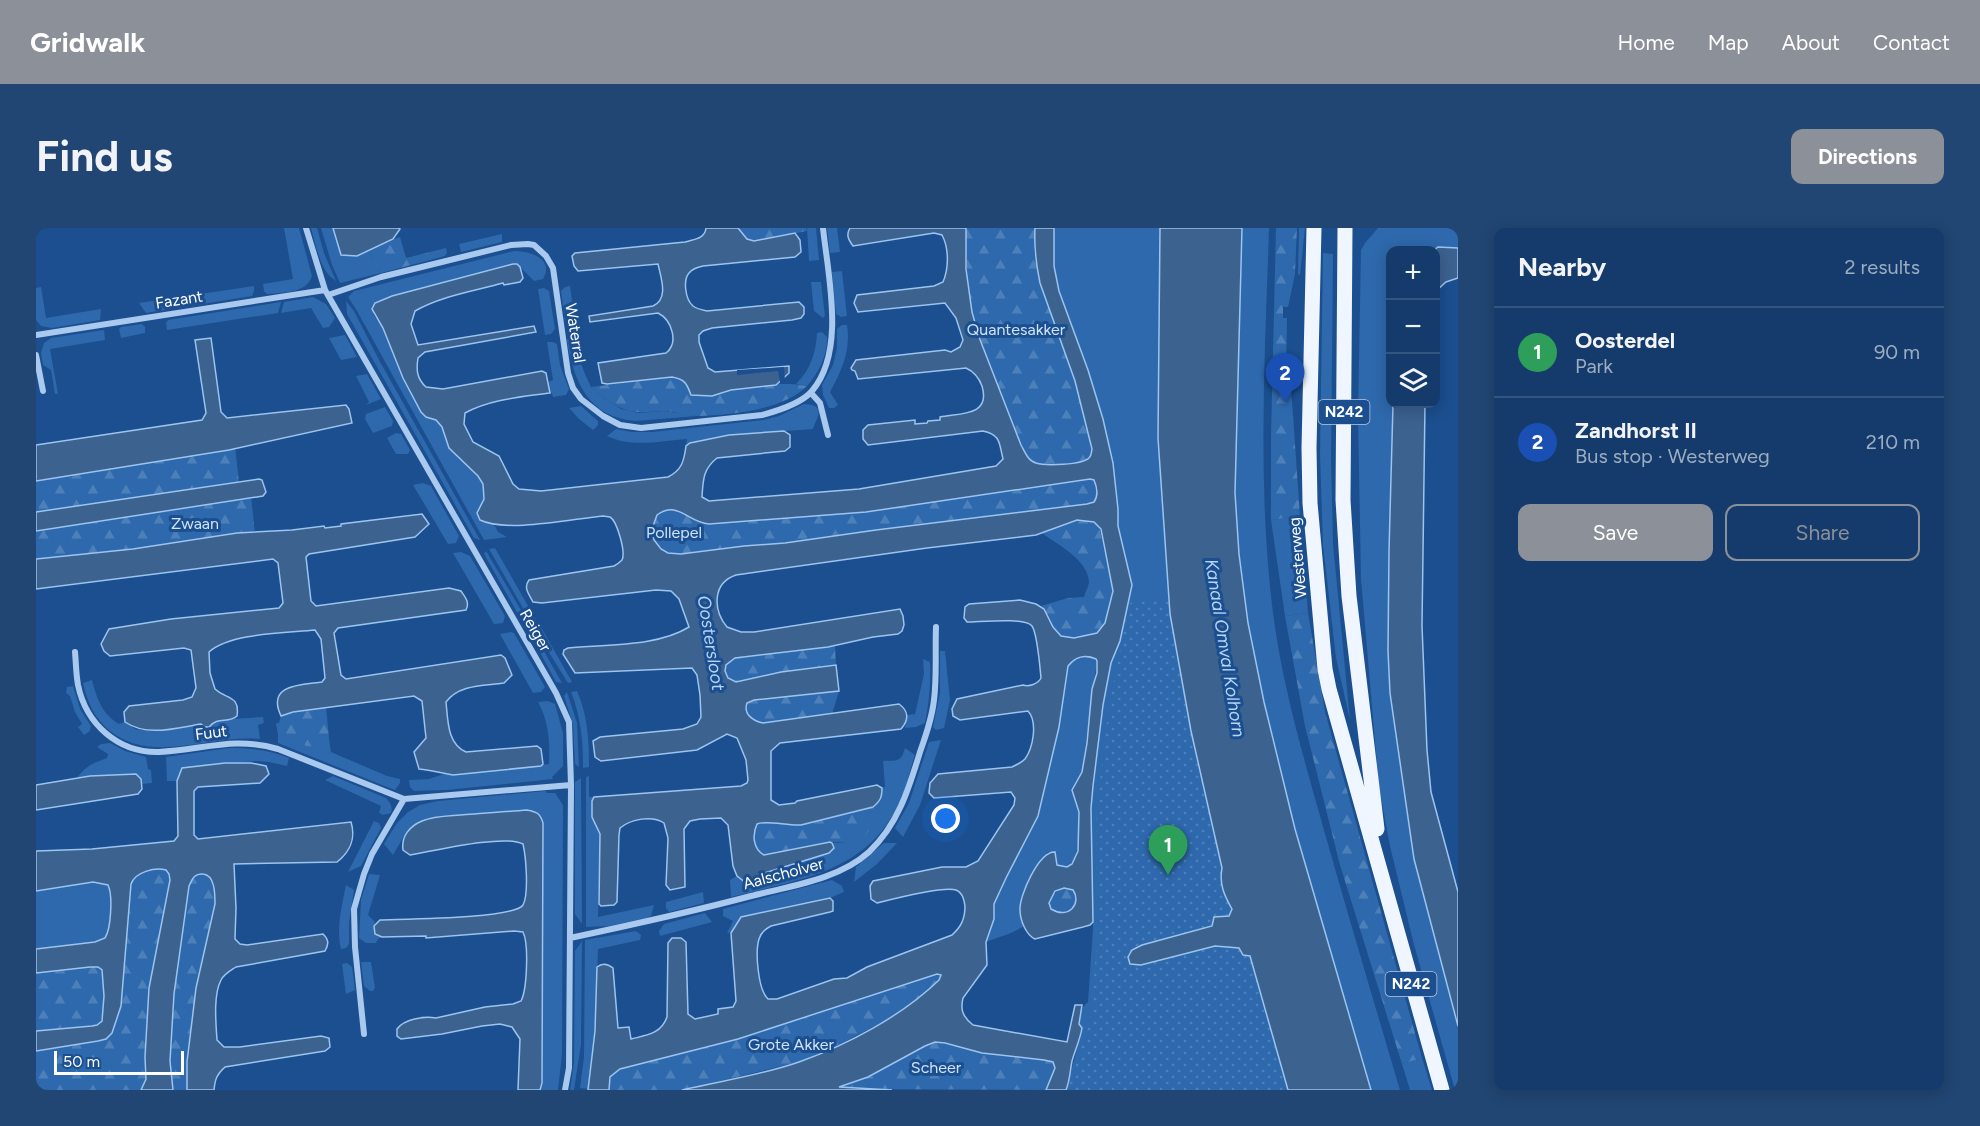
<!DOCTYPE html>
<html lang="en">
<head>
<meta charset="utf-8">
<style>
  :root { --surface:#143b6b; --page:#214673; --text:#f1f3f6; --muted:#9dadc1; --line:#33557e; --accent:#8c9099 }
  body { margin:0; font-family:Figtree,sans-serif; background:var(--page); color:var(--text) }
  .controls { position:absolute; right:18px; top:18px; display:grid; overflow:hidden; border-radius:12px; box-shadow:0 3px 15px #0003 }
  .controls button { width:54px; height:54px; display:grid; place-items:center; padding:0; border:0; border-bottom:2px solid var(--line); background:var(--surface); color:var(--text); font:30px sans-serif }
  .scale { position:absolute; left:18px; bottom:15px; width:130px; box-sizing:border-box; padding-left:6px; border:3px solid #fff; border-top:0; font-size:16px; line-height:21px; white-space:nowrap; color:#fff; -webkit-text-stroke:4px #1b4f8f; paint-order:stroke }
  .you { position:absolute; left:910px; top:591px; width:21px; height:21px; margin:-15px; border:4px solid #fff; border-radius:50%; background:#1a73e8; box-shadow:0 0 0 9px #1a73e833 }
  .badge { display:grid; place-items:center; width:39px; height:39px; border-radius:50%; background:var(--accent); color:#fff; font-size:20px; font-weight:700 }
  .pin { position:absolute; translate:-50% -50px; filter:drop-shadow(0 2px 3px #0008) }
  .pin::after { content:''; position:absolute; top:32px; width:21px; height:18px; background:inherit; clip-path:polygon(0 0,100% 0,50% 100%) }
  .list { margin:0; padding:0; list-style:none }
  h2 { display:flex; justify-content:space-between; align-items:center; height:78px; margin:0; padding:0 24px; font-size:26px }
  h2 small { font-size:20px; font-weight:400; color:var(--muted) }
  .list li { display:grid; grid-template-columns:39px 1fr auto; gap:18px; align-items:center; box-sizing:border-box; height:90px; padding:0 24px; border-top:2px solid var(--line) }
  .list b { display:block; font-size:22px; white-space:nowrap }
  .list p { margin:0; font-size:20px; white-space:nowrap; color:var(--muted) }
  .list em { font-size:20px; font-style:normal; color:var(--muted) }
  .actions { display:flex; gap:12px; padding:18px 24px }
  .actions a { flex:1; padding:14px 0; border:2px solid var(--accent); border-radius:12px; text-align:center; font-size:21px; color:var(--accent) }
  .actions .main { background:var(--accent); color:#fff }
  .icon { flex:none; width:33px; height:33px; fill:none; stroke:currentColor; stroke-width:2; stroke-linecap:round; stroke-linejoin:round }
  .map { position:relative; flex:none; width:1422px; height:862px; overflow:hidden; border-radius:12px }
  header { display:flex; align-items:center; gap:36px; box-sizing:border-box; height:84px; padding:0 30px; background:var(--accent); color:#fff }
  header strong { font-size:28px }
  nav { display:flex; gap:33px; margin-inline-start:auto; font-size:21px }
  .intro { display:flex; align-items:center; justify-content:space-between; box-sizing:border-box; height:144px; padding:0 36px }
  h1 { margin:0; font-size:42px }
  .button { padding:15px 27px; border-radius:12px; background:var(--accent); color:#fff; font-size:21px; font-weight:700 }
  main { display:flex; gap:36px; padding:0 36px }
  aside { flex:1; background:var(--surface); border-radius:12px; box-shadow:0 3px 15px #0003 }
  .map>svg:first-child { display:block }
</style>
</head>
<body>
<header>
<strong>Gridwalk</strong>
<nav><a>Home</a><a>Map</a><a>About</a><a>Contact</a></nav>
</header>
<div class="intro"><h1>Find us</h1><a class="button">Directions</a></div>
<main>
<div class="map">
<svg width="1422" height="862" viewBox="0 0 1422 862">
  <defs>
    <pattern id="forest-firs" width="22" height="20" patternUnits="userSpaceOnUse" patternTransform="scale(1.5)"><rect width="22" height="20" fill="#2e69ad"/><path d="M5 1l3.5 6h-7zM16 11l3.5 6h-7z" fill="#4d80b9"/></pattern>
    <pattern id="park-dots" width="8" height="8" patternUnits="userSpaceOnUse" patternTransform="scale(1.5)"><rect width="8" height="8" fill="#2e69ad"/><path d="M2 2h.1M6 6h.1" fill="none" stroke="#4d80b9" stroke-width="1.8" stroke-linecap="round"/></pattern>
  </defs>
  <rect width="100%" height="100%" fill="#1b4f8f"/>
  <path fill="#2e69ad" d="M248 0H263L276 48C270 66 247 64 231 66L228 63 227 56 257 51Z
    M275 0H281L288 25 300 53C284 44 280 17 275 0Z
    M285 0H297L305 27 321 28 332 22 345 45 304 55 296 37Z
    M771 0H780L783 32 773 33Z
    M791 0H801L804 24 794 25Z
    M1018 0H1124L1122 210 1252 862H1030L1045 806 1046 800 1043 797C1043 788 1045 779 1052 774L1057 700 1055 580 1057 558 1067 477 1075 435 1084 413 1096 357 1082 298V281L1077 235 1067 191 1052 142 1023 63 1018 38Z
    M1206 0H1233C1229 128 1221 257 1237 385 1246 454 1265 521 1284 588 1310 680 1337 771 1364 862H1335L1259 601 1228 474 1212 395 1203 326 1199 265Z
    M1263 0H1269L1264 47 1262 46Z
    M1342 0H1422V20L1402 19 1398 22H1354V176H1357L1353 323 1352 423 1354 465 1378 631 1422 798V862H1419L1377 713 1354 618 1343 559 1325 351 1322 188 1325 22 1329 15Z
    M466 6V14L425 24 423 16Z
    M478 23C493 23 519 30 507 51L498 53 481 36 337 86 347 100 390 189 400 192 406 199 410 211 422 229 442 249 447 256 448 271 441 285 444 292 459 298 462 304 471 309 448 312 321 83 312 69 318 63Z
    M1287 25 1297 26 1295 233 1297 316 1314 492 1300 430 1287 317 1284 226Z
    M806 43 811 88 805 89 800 86 796 44Z
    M775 54H785L789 88 787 90 778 83Z
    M218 58V63L216 68 110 85 103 75Z
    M534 58 539 96 533 97 529 94 525 63 529 59Z
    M5 59 10 90 65 81 64 92 16 100 5 98 0 92V60Z
    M508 60 513 63 519 101 515 106 509 107 502 61Z
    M277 69 290 76 299 90 293 99 287 100 275 80 245 85 248 74Z
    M310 73 318 83 343 132 444 312 438 310 311 86Z
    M245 74 242 85 131 102 130 95 132 92Z
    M106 96 109 99V105L85 110 83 101 85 99Z
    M806 97H811C815 122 806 142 794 164L802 177 798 180H793L787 167 786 157 797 137 801 120V101Z
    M68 102 69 112 14 121 22 166H19L15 142 7 137 5 125 8 115 15 110Z
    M786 104 791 109C792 126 783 145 771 158L760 156C775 141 780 124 781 105Z
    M309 107 321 129 305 132 293 110Z
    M535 107H541L544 133 549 146 555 159 569 171 585 181 603 185 628 183 661 188 600 193C552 190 537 152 531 112Z
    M517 114 521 116 524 137 533 161 530 167 517 169 516 165H514L512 154 517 152 511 114Z
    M331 146 345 171 330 177 333 174 320 148Z
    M768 176C791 177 781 189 777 201L693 207 654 215 650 218 651 211C625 213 596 220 571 208L580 201 596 204H616L727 192 743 188Z
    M545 178 562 193V197L557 202 543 191 533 180Z
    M349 179 357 193 356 198 337 205 329 191 330 186Z
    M360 205 365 206 374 222 372 226H360L351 210Z
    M387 255 395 258 423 308 420 315 412 316 377 257Z
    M1264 288 1272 385 1249 388 1235 292Z
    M459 320 500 392 495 394 453 321Z
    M450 323 492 394 486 393 448 326Z
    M425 324 434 328 469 388 467 395 458 396 417 325Z
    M505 399 536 454 532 455 499 402Z
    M475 404 478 405 509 459 505 464 497 465 464 406Z
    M497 404 526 455 520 454 495 408Z
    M904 423H909L914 472 908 500 900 502 897 499 904 465Z
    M1047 429H1054L1061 433 1046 544C1043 549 1038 555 1037 560 1036 569 1041 574 1043 582 1046 595 1043 633 1031 639L1021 638 1020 626 1012 624C995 641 978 674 988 698 974 707 965 708 950 714L958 691V676L970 650 1002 588 1023 499 1032 438 1036 432Z
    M887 431 894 434C895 456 893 475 889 495L880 499 869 500 871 487 879 486 888 446Z
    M56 452C61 471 66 486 83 496L89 494 99 501 105 502H127L180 492 227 489 228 495 222 497 224 511C174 506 117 537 74 503 59 491 51 474 47 455Z
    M37 458 44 481 55 498 54 503 48 507 42 499 46 496 39 484 34 468 30 465 31 459Z
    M541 463C552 488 553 513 553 539L547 540C547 513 545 489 535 464Z
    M531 464 541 495 543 539 539 536 537 496 528 468Z
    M512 473 519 476 527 505V538L516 549 517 551 411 562 378 563 374 559 373 552 393 551 408 546 417 547 513 536C514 514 513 494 502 474Z
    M245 506 274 519 293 510 295 524 351 548 364 551V555L359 562 351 559 242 515V507Z
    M905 512 884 577 867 609 859 600 873 575 893 514Z
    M74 515 89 523 110 529 112 541 115 542 116 555 106 556 105 551 100 546 40 551C51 537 55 536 71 530L72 526 61 519 65 516Z
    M193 520C215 520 232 522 253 530L251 538 233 534 221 533 146 540 141 553H131L130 529Z
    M869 520 879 527C874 541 871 557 865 571 833 645 764 651 695 669L694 652 701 648 709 654 725 646 793 625 798 621 796 615C813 614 824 614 834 599 839 593 842 589 843 582L837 579C844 573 846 570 846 560L849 559 847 533C861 532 865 535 869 520Z
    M297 548 350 570C354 575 357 578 355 585L347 587 343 585 345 578 289 552Z
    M553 548V569H558L556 573V589L564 606 562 689 618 677 615 688 611 690 573 698 550 699V549Z
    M545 550 546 696 539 686V554Z
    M510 563 511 565H519L527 577 526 826 522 862H504L506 855 507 595 368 608 357 627 348 616 361 595 372 584 384 577 402 573Z
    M338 593 343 595 345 600 325 638 312 644Z
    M848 615H861L841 636 818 654 820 639Z
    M333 646 344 647 332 687 339 694 338 698 339 706 346 709 342 711 340 715H330L323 710 325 672Z
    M796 652 806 658 808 664 794 670 705 689 696 704 691 705 697 693 687 688V681Z
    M57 654 72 657C77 667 75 701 69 710L59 714 0 721V663Z
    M310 657 318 662 313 695V716L310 720 305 721C300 701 306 676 310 657Z
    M667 664 668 675 633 684 630 680V674Z
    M669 685 676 694 624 708 623 703 628 696Z
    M600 703 605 707 604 712 562 721C560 768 560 815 553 861L544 860 548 829 549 712Z
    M546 713 545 816 538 862H534L538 834 539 723Z
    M325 734H335L339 760 337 763H334L328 758Z
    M311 735 316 739 319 762 310 766 306 736Z
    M1386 830 1396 862H1374L1366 836Z"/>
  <path fill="url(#forest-firs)" d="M702 0H770L771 3 718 13 711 11Z
    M930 0H999L998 23 1004 55 1039 153 1053 209 1056 225 1050 233C1037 235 1007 240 996 233 991 229 988 223 985 217 968 173 945 129 936 83 930 55 930 28 930 0Z
    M1240 0H1261L1259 46 1252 79H1247V90H1251L1250 142H1245V158L1255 159 1264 288 1235 292V208Z
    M364 9 370 30 410 20 411 25 409 28 345 45 332 22 346 15Z
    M636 149C650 151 671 167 684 166 688 166 693 163 697 162 720 158 748 153 771 158 747 182 696 187 662 188 652 188 641 184 630 183 614 183 600 187 585 180 573 175 564 167 555 159Z
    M199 219 203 254 0 284V253L193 222Z
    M1054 251 1058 252C1061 259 1063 267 1058 274L1051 276 840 302 749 315 708 318 645 326 632 325 625 321 618 312 616 301 621 287C642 272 651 294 673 296L830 284Z
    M215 269 219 305H201L97 321 0 331V303Z
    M1041 292H1054L1063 298 1077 363 1069 395 1063 404 1057 407 1038 410 1025 408 1017 399 1014 391 1005 378 1032 370 1048 369C1049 365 1052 359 1053 355 1053 332 1022 317 1006 305Z
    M1272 385 1289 484 1386 830 1366 836 1304 637 1269 498 1249 388Z
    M799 418 800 437 745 444 700 454 692 450 689 443 690 437 699 430Z
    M803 463 796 486 727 495 716 491 709 479 711 475 718 472Z
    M290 479 293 510C289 513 285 517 280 518 268 522 254 507 242 507L240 495H243L245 488 257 484Z
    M837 579 843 582 842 589 828 609 815 614H793L734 627C718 627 715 609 721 596 730 592 752 598 765 597Z
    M119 640 130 642 133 646 134 652 113 760 109 829 110 851 105 862H0V823L62 813 85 778 95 656C98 646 109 644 119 640Z
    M162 646C180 646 178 662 179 676L160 760 151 834V862H137L134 833 138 766 153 658 157 650Z
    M1023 661H1033L1040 665 1039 676 1032 685 1020 684 1014 678V670Z
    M54 739H62C72 747 69 784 64 795 49 803 18 802 0 803V745Z
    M903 746 905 748 895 760 853 791 804 816 763 834 646 862H573L574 849 584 841 702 811 896 747Z
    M899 814 967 828 1008 832 1017 835 1019 840 1010 862 803 861V859L833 849 889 818Z"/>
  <path fill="url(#park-dots)" d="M1142 369 1259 862H1032L1055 786 1061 711 1060 584 1073 478 1093 375Z"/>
  <path fill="#3c6290" stroke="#9cc4f0" stroke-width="1.5" fill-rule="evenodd" d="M297 0H362L364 1 357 11 321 28 305 27Z
    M670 0H702L711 11 718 13 759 5 764 12 765 24 759 29 667 38C662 39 657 40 653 45 647 52 649 71 657 78 661 81 666 82 671 83L763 74 768 79V86L765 90 756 92 676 100 667 103 663 107V114L672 140 679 144 753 138V145L740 157 695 162 676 168 655 167C651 156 649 151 636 149L571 156 566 155 562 135 630 125C643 115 636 92 622 85L554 94 553 88 617 78C633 71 625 50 622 36L542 43 538 38 536 28 539 25 649 14C658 11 669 11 670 0Z
    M814 0H930V41L936 84 943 109 985 217C989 224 992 233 1000 235 1009 238 1046 237 1053 230 1056 227 1055 225 1056 221L1039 153 1004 55C1000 36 998 19 999 0H1018V38L1023 63 1052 142 1067 191 1077 235 1082 281V298L1096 357 1084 413 1075 435 1067 477 1057 558 1055 580 1057 694 1054 697 1047 699 999 711C990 707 984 692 984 682 983 668 1003 623 1019 624L1021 637 1031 639 1036 636 1042 623 1043 584 1036 562 1046 544 1051 515 1056 461 1061 445V433L1060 431C1049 426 1039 429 1032 438L1023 499 1002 588 970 650 958 676V691L950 714 951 737 927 770C924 782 927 789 937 797L1031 814 1039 777H1046L1043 796 1046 800C1044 812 1039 822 1036 833 1034 843 1034 852 1030 862H1010L1019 840 1017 834 1008 832 946 825 909 815 899 814 889 818 832 849 803 859 856 862H646C684 853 726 847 763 834 811 817 866 788 903 752L905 747 901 746 702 811 584 841 574 849 573 862H552L559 803 561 739C566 735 572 736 577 740L582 800 593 799 595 811C611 807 625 806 631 789L632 715 636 710H645L650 714 652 786 659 791 682 786V781L697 779 700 773 695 705 705 689 794 670 797 673V683L794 684 735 698C729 701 725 704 723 711 719 724 722 762 732 771H741L798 751 811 750 831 739 916 707C925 699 929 691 929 678 928 672 927 665 920 662 907 658 857 671 841 675L835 671 834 658 837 653 906 639H930L942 633 978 577 979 570 975 564 898 570 893 565 894 555 902 546 976 539C980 537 985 535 989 531 997 520 1002 494 992 483L924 492 917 488 916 481 921 471 987 457C993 459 1002 456 1005 450 1004 439 1001 405 996 398 990 389 944 394 931 394L928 390 929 379 933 376 984 372 1000 376 1008 381 1017 399 1025 408 1038 410 1061 405 1069 395 1077 363 1065 301 1058 294 1041 292 1000 307 891 320 700 347C676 355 677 382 691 399L705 404H718L864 381 867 388 868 397 866 403 862 406 837 409 792 419 699 430 690 437 689 443 692 450 700 454 745 444 800 437 803 463 718 472 711 475C707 486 717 493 727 495L863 476C873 483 873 492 865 501L744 515 735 523V572L743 577 759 575 761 573 841 557 846 560C846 570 844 573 837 579L765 597C752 598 730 592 721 596 716 607 717 621 728 627L794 614 796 615 798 620 793 625 725 646 709 654 701 648 697 638 692 597 685 590 664 591 654 593 648 601 649 659 634 662 630 657 632 610 628 595C616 587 595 591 584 600L583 607 581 674 578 677 565 678 563 676 564 606 556 589V573L558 569 705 558 711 555 712 552 710 532 701 510 691 506 661 522 565 533 559 529 557 513 564 509 647 501 661 496 665 489 664 467 661 447 656 440 539 445 527 426 528 422 532 420C570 416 621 419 653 399L643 371 635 363 620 362 506 375 497 374C493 366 487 360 493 352L578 338C580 337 584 334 586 332 590 324 581 293 574 289L567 288C535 291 471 305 444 292L441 285 448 271 447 256 442 248 413 220 406 199 400 192 390 189 385 184 367 150 347 100 336 81 339 75 356 68 477 36H481L484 39 487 50 484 54 468 57 467 55C438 63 405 68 379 83L375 96 382 117 498 98 500 104 389 124 382 130C380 142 381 151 390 159L407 161 506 143 510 145 514 165C486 169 454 171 429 185L428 196 437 214 463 228 477 256 483 261 505 263 632 249C646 242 648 233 650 218L654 215 693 207 748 203 754 207V219L749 223 681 230C667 241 667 252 666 269L673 273 823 261 960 238 967 231C963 215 965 207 947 203L832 217 827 211V202L832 197 879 192V196L891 195 892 193 904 192V189C925 185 955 188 946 158 943 150 939 144 930 140L822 151 819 143 816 142 815 140 820 132 909 122 915 124 924 119 927 112 920 90 909 75 822 84 818 75 821 67 898 58 907 54C913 40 913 20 906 7L898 5 817 18C812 11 810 7 814 0ZM1054 251 1058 252C1061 259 1063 267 1058 274L1051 276 840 302 749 315 708 318 645 326 632 325 625 321 618 312 616 301 621 287C642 272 651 294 673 296L830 284ZM1028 660 1037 662C1046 675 1033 692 1015 681L1013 675 1019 663Z
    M1124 0H1206L1199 265 1203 326 1212 395 1228 474 1259 601 1335 862H1252L1214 728 1207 727 1203 720 1179 718 1105 737 1094 736 1092 729 1096 722 1106 717 1176 698 1178 689 1193 688 1196 681C1188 667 1183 656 1186 640L1155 503 1134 386 1122 210Z
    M1402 19 1422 20V50L1410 54 1400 63V22H1398Z
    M175 110 185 184 191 190 310 177 313 181 316 195 193 222 0 253V217L166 192 170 185 159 112Z
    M1357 176H1389L1386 398 1391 522 1395 564 1422 664V798L1378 631 1354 465 1352 423 1353 323Z
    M223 251 226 252 230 264 227 268 0 303V284Z
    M386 286 393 296 379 309 273 326 270 329 275 373 280 378 413 360 425 363C429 369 434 374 430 382L302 400 298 405 305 447 310 451 465 427 469 430 476 447 468 455C448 458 423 456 410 474 412 492 411 516 430 524L501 518 505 521 507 536 505 538 417 547C405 545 395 542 383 541L378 524 390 510 386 473 378 468 257 484 245 488C230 456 265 457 286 454L289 450 285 411 279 402C250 405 194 405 173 424L174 445 179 461C191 472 204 467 201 488 192 496 182 488 173 499H169L165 496C140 500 111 509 89 494L88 484 93 478 147 472 156 469 160 460 155 422 148 420 74 428 68 423 65 416 73 401 135 391 243 380 247 375 242 335 237 331 0 361V331L97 321 201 305 256 302 288 298 289 300 305 298V296Z
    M189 535H215L230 538 233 546 224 555 162 559 158 563V607L162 611 315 594C320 610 314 624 301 634L198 636 200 680 199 711 204 716 211 717 287 706C293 712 293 716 289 723L200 739C194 743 188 746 185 752 177 767 180 796 181 812L188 819H204L285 808 293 810 294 819 289 823 189 839C181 846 179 851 178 862H151V834L160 760 179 676C179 666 179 647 167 646 158 645 156 652 153 658L138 766 134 833 137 862H105L110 851 109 829 113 760 134 652 133 646 130 642C119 639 99 644 95 656L85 778 76 805 70 811 62 813 0 823V803L56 798 61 797 66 793 68 768 66 742 62 739H54L0 745V721L59 714 69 710C75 701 77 667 72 657L57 654 0 663V623L56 621 138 613 142 608 141 553 146 540Z
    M100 546 105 551 106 561 102 566 0 582V557L54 548Z
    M491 582C501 584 504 585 507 595L506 855 504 862H482L484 811 476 799 464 796 446 798 406 806 365 811 361 808V801C368 791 388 788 400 790L449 779 477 776 485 773C491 762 493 716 487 704L478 703 390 710V708L346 709 339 706 338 698 344 692C365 691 478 691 487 677 493 666 490 629 487 616 467 606 398 623 374 627L367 622C365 608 374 598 386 593 398 588 412 588 424 587 446 585 469 584 491 582Z"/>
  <path fill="#1b4f8f" d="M748 139 749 154H744L742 143 701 147V142Z"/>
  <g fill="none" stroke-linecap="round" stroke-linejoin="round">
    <path stroke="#a9c9ee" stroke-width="6" d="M270 0 289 62 520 465 533 494 535 557 533 840 529 862
      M292 67 345 49 475 17 492 16 498 17 510 28 517 40 532 145 537 160 545 171 567 188 584 197 605 200 726 187C741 183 766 175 776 163 810 123 792 48 787 0
      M0 107 289 62
      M0 127 7 163
      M775 165 784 175 792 207
      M39 424C40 435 40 446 42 457 50 496 82 525 123 524 167 522 197 508 242 521L368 571 535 557
      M534 710C595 697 655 684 715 668 754 658 802 652 833 624 862 597 873 560 884 524 890 507 896 490 898 472 901 448 899 423 900 399
      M328 806 319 719 318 681 328 646 336 626 368 571"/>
    <path stroke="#f0f6ff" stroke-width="15" d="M1278 0 1273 220 1274 275 1289 441 1293 461 1406 862
      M1309 0 1307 272 1313 368 1341 601"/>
  </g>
  <g text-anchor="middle" stroke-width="6" stroke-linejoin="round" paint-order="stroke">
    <g fill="#1b4f8f" stroke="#bbcadd" stroke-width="1.5">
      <rect x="1282.5" y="172" width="51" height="24" rx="4.5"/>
      <rect x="1349.5" y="744" width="51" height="24" rx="4.5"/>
    </g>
    <g font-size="15" font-weight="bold" fill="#fff">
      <text x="1308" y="189">N242</text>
      <text x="1375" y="761">N242</text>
    </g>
    <g font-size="16" fill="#fff" stroke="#1b4f8f">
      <text transform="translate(143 71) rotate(-9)" y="6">Fazant</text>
      <text transform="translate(540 105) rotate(81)" y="6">Waterral</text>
      <text transform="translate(1261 330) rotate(-95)" y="6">Westerweg</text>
      <text transform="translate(500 402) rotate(60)" y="6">Reiger</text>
      <text transform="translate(175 504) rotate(-7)" y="6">Fuut</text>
      <text transform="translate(747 645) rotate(-15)" y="6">Aalscholver</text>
    </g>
    <g font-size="16" fill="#cfe3fa" stroke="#1b4f8f">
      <text x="980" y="107">Quantesakker</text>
      <text x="159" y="301">Zwaan</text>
      <text x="638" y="310">Pollepel</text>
      <text x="755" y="822">Grote Akker</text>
      <text x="900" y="845">Scheer</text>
    </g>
    <g font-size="18" font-style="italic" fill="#b5d3f5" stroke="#1b4f8f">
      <text transform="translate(675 415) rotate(81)" y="6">Oostersloot</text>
      <text transform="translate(1189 420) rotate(81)" y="6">Kanaal Omval Kolhorn</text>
    </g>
  </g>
</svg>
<div class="controls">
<button>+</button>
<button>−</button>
<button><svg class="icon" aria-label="layers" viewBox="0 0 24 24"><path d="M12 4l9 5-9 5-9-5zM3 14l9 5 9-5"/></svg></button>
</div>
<div class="scale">50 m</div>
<div class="you"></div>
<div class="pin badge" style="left:1132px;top:647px;background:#2e9e5b">1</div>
<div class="pin badge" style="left:1249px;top:175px;background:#1a4fb4">2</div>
</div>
<aside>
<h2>Nearby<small>2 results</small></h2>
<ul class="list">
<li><span class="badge" style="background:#2e9e5b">1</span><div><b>Oosterdel</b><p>Park</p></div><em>90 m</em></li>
<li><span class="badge" style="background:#1a4fb4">2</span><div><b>Zandhorst II</b><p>Bus stop · Westerweg</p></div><em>210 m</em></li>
</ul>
<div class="actions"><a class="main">Save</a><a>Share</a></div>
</aside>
</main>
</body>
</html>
